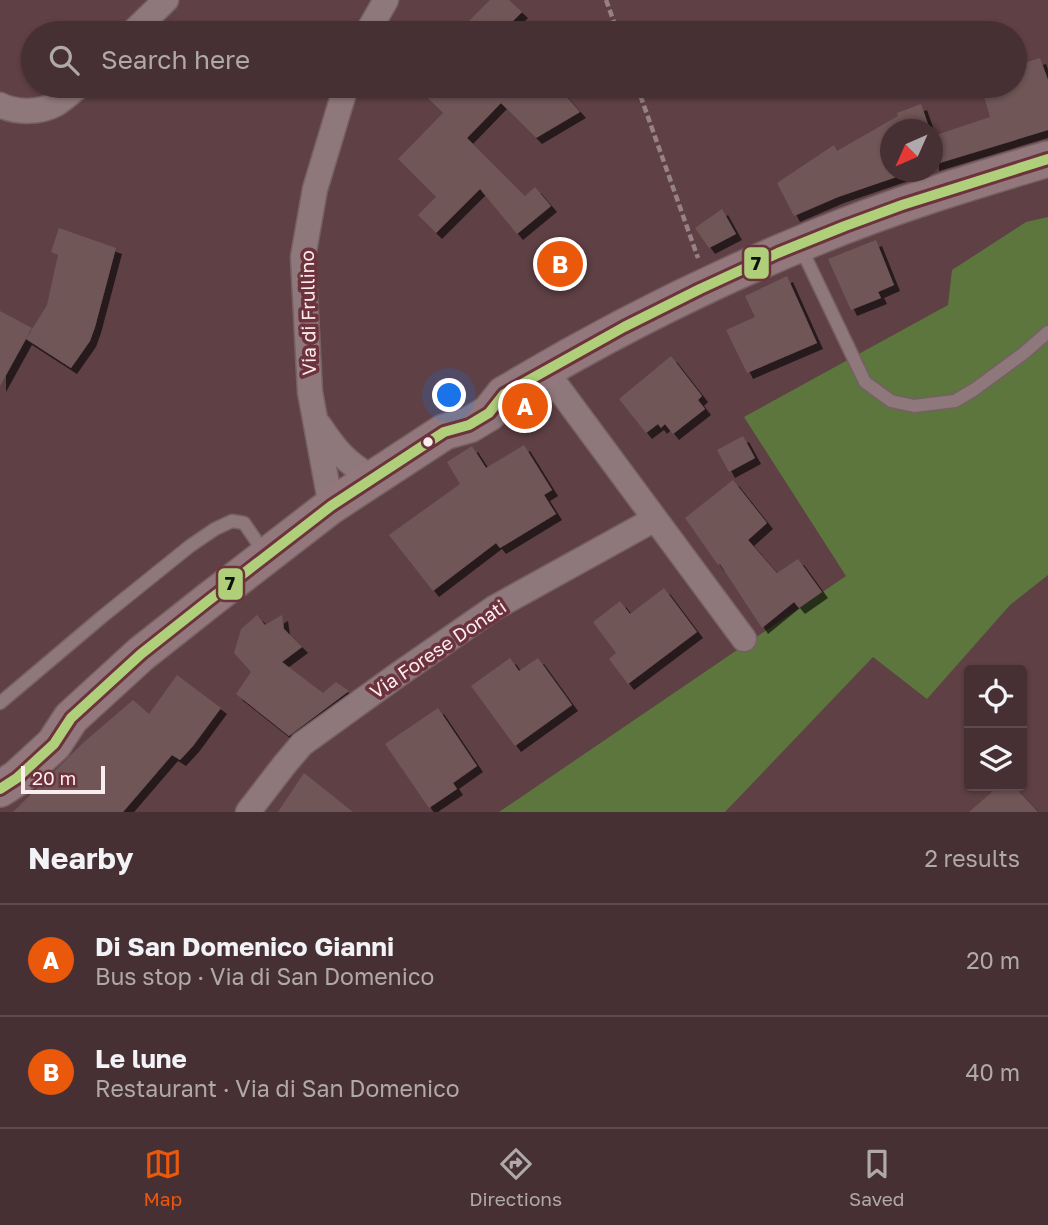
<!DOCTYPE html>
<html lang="en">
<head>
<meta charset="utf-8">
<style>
  :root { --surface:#473034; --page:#4e383c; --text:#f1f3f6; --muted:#b0a9ac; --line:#5f4b4f; --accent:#ea580c }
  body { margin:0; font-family:"Golos Text",sans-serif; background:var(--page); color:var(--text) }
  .controls { position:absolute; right:21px; bottom:21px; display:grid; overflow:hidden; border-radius:7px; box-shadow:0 2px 5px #0004 }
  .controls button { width:63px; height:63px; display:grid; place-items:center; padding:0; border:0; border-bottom:2px solid var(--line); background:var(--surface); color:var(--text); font:35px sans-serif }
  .compass { position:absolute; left:880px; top:119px; width:63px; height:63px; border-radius:50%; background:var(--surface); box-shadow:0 2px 5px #0004; rotate:225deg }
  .scale { position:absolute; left:21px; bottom:18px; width:84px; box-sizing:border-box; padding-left:7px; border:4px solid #fbeced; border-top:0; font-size:19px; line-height:24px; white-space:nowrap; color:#fbeced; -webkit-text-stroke:5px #6c333c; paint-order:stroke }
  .you { position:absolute; left:450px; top:396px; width:24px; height:24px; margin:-18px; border:5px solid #fff; border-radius:50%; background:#1a73e8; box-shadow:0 0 0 10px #1a73e833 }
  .badge { display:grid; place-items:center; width:46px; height:46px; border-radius:50%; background:var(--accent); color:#fff; font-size:23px; font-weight:700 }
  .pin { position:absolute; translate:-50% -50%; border:4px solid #fff; box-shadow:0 2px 7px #0006 }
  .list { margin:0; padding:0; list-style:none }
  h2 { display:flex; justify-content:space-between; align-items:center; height:91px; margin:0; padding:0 28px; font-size:30px }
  h2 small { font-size:23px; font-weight:400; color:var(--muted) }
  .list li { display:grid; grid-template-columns:46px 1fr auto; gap:21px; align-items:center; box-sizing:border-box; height:112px; padding:0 28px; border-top:2px solid var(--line) }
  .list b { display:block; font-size:26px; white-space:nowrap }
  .list p { margin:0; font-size:23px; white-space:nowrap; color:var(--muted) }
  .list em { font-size:23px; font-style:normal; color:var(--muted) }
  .icon { flex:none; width:38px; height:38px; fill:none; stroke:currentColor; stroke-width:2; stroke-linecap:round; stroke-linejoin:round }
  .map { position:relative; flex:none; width:1048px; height:812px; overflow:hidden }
  .search { position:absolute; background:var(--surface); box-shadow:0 2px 5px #0004; left:21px; right:21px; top:21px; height:77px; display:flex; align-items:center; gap:18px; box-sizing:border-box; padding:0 24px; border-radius:38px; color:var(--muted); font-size:26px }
  .sheet { height:315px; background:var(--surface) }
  nav { display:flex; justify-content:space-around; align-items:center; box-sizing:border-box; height:98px; border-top:2px solid var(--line); background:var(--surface); font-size:19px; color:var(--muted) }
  nav a { display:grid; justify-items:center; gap:4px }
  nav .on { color:var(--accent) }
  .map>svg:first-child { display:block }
</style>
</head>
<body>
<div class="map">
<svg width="1048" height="812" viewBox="0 0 1048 812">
  <defs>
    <filter id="shadow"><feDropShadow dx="6" dy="6" stdDeviation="0" flood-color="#0009"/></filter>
  </defs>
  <rect width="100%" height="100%" fill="#5f4045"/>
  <path fill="#5c763e" d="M1048 217V575L1010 605 927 699 873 657 725 812H499L846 576 744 417 948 305 952 270 1026 222Z"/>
  <path fill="#6f5757" filter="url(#shadow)" d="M490 0H509L522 12 501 33H457Z
    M1040 58 1048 80V130L933 165V136L990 117 981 86H1015V66Z
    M415 86H557L580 112 536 138 501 103 467 138 525 196 535 187 551 206 517 234 480 189 436 233 418 215 436 197 398 159 443 113Z
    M921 104 930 130H891V172H911L838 197 794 216 777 183 834 145 837 151 898 116 897 113Z
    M722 209 736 234 709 248 695 228Z
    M59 228 116 248 95 327 90 341 71 368 26 339 47 305 58 255 51 252Z
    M876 240 894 285 878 292 881 298 851 310 828 259Z
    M787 276 817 343 747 373 726 330 755 317 745 296Z
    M0 311 32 328 0 386Z
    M671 356 702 396 698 400 705 409 673 434 665 424 661 428 658 424 646 433 619 399Z
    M743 436 755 458 729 472 717 450Z
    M524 445 552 490 544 495 556 514 500 548 496 543 433 591 389 535 460 484 447 462 472 446 486 468Z
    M733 480 767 523 748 540 777 573 798 559 822 592 799 608 794 602 762 628 720 564 718 565 685 518Z
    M664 588 697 632 628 684 609 659 616 653 593 622 620 601 630 614Z
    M257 615 265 625 282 615 284 629 302 647 282 662 323 693 336 682 349 691 289 736 236 694 251 672 234 653 241 629Z
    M510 658 519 671 538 658 572 705 515 746 471 686Z
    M177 675 221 708 193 746 180 760 172 755 123 812H13L83 743 133 700 149 714Z
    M438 708 477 766 453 783 457 789 429 808 385 744Z
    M304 773 353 812H278Z
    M999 786H1014L1038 812H969Z"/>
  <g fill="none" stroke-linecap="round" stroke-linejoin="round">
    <g stroke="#766063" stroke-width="15">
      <path id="service" d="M801 248 865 382 891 401 914 406 955 401 975 389 1024 353 1048 332
        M0 703 103 616 190 546 215 529 232 521 244 523 266 555"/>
    </g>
    <g stroke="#766063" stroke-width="27">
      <path id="minor" d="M132 33 166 0
        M367 33 386 0
        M0 105C16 113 40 113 56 104 64 99 71 92 79 86
        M545 370 744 639
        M319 425C337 452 345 461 372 478
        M331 506 310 392 303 257 315 189 346 86
        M248 812 285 764 302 744 399 674 494 608 655 519"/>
    </g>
    <g stroke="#766063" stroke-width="38">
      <path id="secondary" d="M0 789 17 778 54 744 71 718 141 654 208 601 331 506 444 432 469 425 489 413 504 394 513 389C610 331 712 280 817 237 892 206 970 182 1048 159"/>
    </g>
    <path stroke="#968185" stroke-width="4.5" stroke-dasharray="7 3.5" stroke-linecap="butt" d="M606 0 618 33
      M637 86 698 258"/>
    <use href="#service" stroke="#8f787b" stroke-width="12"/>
    <use href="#minor" stroke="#8f787b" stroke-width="24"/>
    <use href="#secondary" stroke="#92787c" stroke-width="35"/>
    <g stroke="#6c333c" stroke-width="16">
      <path id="bus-1" d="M0 789 17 778 54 744 71 718 141 654 208 601 331 506 444 432 469 425 489 413 504 394 624 327 700 289 778 253 845 226 902 205 1048 159"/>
    </g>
    <use href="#bus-1" stroke="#b0cf7a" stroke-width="10"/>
  </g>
  <circle fill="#fbeced" stroke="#6c333c" stroke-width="2.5" cx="428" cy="442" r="6"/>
  <g text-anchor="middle" stroke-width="7" stroke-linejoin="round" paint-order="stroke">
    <g font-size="19" fill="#fbeced" stroke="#6c333c">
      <text transform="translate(308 313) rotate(-91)" y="7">Via di Frullino</text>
      <text transform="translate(438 649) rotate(-34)" y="7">Via Forese Donati</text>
    </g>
  </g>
  <g stroke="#6c333c" stroke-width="2.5">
    <rect x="743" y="246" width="27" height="34" rx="7" fill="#b0cf7a"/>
    <rect x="217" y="567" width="27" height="34" rx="7" fill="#b0cf7a"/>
  </g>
  <g font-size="19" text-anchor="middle" font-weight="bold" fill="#111">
    <text x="756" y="270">7</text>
    <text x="230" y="590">7</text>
  </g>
</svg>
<div class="controls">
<button><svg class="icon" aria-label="locate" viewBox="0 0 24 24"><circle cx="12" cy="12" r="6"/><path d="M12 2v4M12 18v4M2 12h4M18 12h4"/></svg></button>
<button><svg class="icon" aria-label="layers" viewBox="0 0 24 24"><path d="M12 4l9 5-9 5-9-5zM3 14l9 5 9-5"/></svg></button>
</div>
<svg class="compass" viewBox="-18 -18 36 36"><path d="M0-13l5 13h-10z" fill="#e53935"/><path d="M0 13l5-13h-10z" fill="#b0a9ac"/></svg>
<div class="scale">20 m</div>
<div class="you"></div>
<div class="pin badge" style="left:525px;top:406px">A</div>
<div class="pin badge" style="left:560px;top:264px">B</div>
<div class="search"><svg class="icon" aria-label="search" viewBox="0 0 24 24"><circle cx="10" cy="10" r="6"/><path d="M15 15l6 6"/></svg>Search here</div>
</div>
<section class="sheet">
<h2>Nearby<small>2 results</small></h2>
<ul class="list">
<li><span class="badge">A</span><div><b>Di San Domenico Gianni</b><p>Bus stop · Via di San Domenico</p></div><em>20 m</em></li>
<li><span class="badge">B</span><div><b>Le lune</b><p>Restaurant · Via di San Domenico</p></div><em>40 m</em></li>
</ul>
</section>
<nav>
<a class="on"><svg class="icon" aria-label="map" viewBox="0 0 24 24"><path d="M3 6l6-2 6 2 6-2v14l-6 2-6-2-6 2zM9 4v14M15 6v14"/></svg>Map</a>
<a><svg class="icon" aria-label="directions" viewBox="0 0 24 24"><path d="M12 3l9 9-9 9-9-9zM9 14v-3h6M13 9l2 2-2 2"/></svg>Directions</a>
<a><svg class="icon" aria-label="saved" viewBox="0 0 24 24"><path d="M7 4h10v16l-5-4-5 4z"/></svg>Saved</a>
</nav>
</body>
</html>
